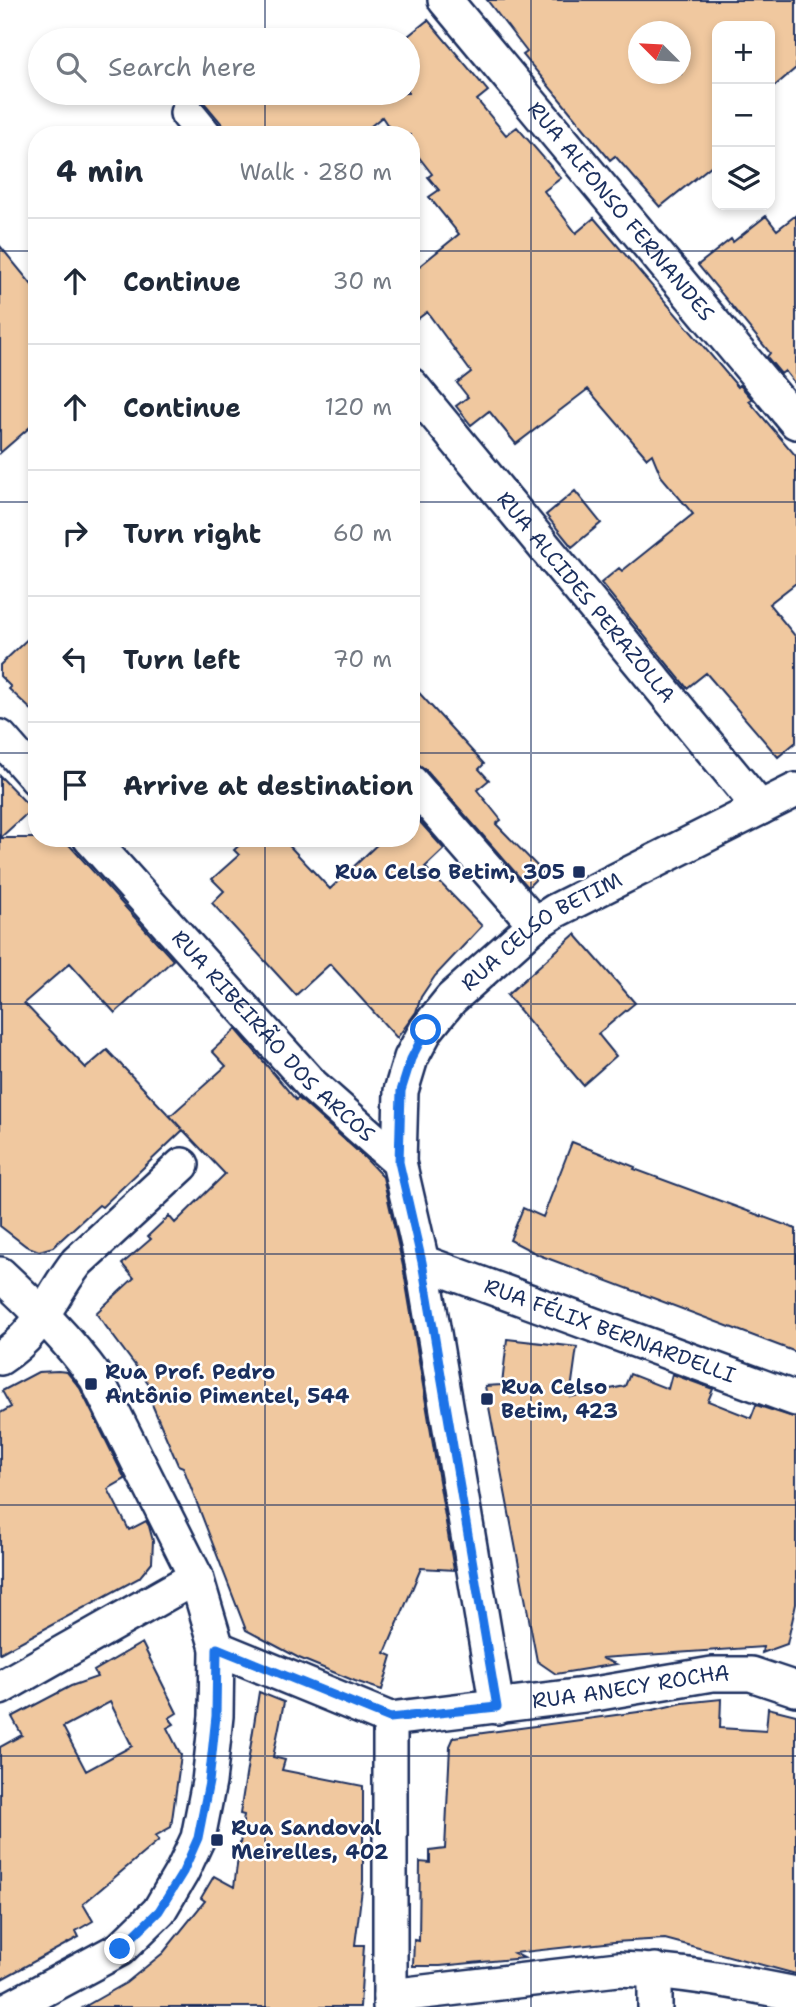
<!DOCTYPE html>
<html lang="en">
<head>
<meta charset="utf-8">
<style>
  :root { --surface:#fff; --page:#f2f2f3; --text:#1f2937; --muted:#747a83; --line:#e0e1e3 }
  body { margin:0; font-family:"Shantell Sans",sans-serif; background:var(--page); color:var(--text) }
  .controls { position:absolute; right:21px; top:21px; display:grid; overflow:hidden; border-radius:14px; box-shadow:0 4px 10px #0003 }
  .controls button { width:63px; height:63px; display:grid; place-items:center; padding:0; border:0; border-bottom:2px solid var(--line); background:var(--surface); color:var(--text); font:35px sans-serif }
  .compass { position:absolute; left:628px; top:21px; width:63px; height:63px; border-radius:50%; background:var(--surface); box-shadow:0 4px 10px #0003; rotate:294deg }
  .stop { position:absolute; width:21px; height:21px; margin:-16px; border:5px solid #1a73e8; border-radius:50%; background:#fff }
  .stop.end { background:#1a73e8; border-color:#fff; box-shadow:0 2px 7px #0008 }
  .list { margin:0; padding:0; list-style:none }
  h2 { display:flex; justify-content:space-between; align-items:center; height:91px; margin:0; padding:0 28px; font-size:30px }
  h2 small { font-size:23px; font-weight:400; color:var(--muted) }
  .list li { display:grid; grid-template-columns:46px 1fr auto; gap:21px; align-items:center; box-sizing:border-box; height:126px; padding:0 28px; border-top:2px solid var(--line) }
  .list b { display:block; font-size:26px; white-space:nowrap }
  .list em { font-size:23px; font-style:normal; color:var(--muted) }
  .icon { flex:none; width:38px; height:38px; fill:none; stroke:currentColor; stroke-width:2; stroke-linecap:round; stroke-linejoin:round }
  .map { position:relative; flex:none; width:796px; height:2007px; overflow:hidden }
  .search { position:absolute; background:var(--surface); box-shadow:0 4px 10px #0003; left:28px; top:28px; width:392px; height:77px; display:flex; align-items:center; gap:18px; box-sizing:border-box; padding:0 24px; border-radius:38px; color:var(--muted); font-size:26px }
  .panel { position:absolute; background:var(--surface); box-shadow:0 4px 10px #0003; left:28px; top:126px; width:392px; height:721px; border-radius:28px }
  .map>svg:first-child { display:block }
</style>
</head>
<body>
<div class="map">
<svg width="796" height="2007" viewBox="0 0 796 2007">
  <rect width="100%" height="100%" fill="#fff"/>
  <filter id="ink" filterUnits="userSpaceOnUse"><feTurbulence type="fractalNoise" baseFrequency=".0143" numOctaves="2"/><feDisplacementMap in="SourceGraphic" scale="14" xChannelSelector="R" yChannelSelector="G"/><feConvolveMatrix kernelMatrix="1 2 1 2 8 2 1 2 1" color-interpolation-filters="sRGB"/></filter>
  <g filter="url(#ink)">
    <path fill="#f0c89f" stroke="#1b2f5e" stroke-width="2" fill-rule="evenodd" d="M487 0H796V68L770 90V26H717V161L660 207 615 156 610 160 523 55 527 52ZM639 32H681V74H639Z
      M428 20 488 91 477 100 506 135 517 127 561 178 544 191 576 233 594 218 738 387 740 385 752 399 749 401 796 456V583L769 604 796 637V742L778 757 706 673 687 688 601 583 619 568 622 571 693 514 661 476 652 454 647 458 588 389 516 444 489 411 471 425 456 406 468 397 457 383 471 372 427 312 411 324V273L459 234 429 197 439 190 428 177 432 174 411 147V135H394L382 117 360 135H231L196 93H408V36Z
      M796 215V385L785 371 781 374 767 357 770 353 698 265 731 239 733 242 766 216 777 230Z
      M0 246 37 291V421L0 453Z
      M575 491 601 523 572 547 546 515Z
      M37 630V715L9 689 11 687 0 676V665Z
      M411 684 484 764 479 769 489 780 477 790 501 820 496 824 543 872 528 887 425 769 418 764 411 763Z
      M0 776 32 809 0 838H63L173 960 115 1013 70 963 24 1003 86 1068 107 1050 182 1129 170 1116 226 1066 212 1051 236 1029 296 1100 298 1098 364 1157 383 1177 403 1266 454 1570 421 1568 385 1653 392 1656 382 1690 355 1681 299 1658 246 1630 183 1467 178 1465 151 1402 158 1396 96 1313 134 1278 122 1264 151 1239 148 1236 169 1216 175 1223 225 1174 183 1130 102 1207 99 1205 53 1247 39 1251 26 1246 0 1226Z
      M411 812 444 849 425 867 482 926 435 976 421 997 416 1012 397 1038 330 964 296 995 212 903 224 891 212 879 239 855 234 850 247 838H282L330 889 384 838H411Z
      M575 934 635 1003 598 1034 616 1056 583 1085 507 995Z
      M572 1142 635 1167 634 1169 796 1229V1352L539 1255 510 1240 523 1208 543 1217Z
      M507 1339 577 1347 570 1397 625 1386 630 1374 668 1389 672 1374 713 1389 708 1401 751 1418 756 1405 796 1418V1604L787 1644 762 1653 763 1647 601 1658 616 1664 556 1674 537 1661 485 1386 502 1385Z
      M58 1371 67 1372 80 1388 125 1479 108 1489 129 1530 146 1521 149 1526 153 1541 152 1562 139 1578 0 1653V1413L11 1407 2 1391 38 1372Z
      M142 1643 177 1713 169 1718 174 1724 167 1728 181 1755 171 1827 155 1836 159 1840 83 1904 93 1921 76 1931 79 1937 0 1980V1747L22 1735 12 1717 71 1686 97 1677 94 1671ZM110 1702 132 1746 86 1771 63 1727Z
      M259 1692 284 1702 273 1757 285 1760 282 1770 363 1786V1881L355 1945H364L360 2007H84L126 1983 163 1953 205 1901 201 1898 214 1876 234 1887 244 1815 240 1814Z
      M721 1699 720 1728 766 1731 768 1708 796 1715V1974L665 1939 614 1942 514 1953 524 1958 440 1966H413L414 1940 419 1941 420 1862 430 1863V1851L445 1849 450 1746 454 1737 653 1710 683 1703Z"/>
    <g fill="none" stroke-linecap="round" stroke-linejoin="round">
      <g stroke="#1b2f5e" stroke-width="38">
        <g id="minor">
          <path id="s1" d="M445 0 796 422"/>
          <path d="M187 113 205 135"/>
          <path id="s2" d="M411 385 760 808"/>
          <path d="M0 737 37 779"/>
          <path d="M411 782 535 924"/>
          <path id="s3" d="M90 838 312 1085 399 1162"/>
          <path id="s4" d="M422 1262 796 1399"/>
          <path d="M0 1274C35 1307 68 1339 96 1378L196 1577 217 1648 216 1716 209 1782 198 1838 182 1872 159 1911 120 1949 12 2007"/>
          <path d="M0 1358C42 1331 48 1299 77 1262L182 1165"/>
          <path id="s5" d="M217 1648 390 1719 600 1693 712 1674H751L796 1689"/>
          <path d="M0 1688 196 1577"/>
          <path id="s6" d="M497 1707 422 1262 399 1162 401 1091 411 1058 426 1030 451 999 535 924 555 911 796 790"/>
          <path d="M655 1970V2007"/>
          <path d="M390 1996 618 1969C679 1971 737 1982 796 1994"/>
          <path d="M390 2007V1719"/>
        </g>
      </g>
      <use href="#minor" stroke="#fff" stroke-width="33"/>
    </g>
  </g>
  <g fill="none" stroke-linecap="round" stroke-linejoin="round" filter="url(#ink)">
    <path stroke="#1a73e8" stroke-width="9" d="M120 1949 159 1911 183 1872 198 1838 209 1782 216 1716 217 1648 390 1718 497 1707 422 1262 399 1162 401 1091 411 1059 426 1030"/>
  </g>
  <path fill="none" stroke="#1b2f5e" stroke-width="2" stroke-opacity="0.55" d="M265 0V40M531 0V2007M265 93V135M0 251H37M411 251H796M0 502H37M411 502H796M0 753H37M411 753H796M265 838V2007M0 1004H796M0 1254H796M0 1505H796M0 1756H796"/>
  <g fill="#1b2f5e" stroke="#fff" stroke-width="2.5">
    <rect x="572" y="865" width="14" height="14" rx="3.5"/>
    <rect x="84" y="1377" width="14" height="14" rx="3.5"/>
    <rect x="480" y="1392" width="14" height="14" rx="3.5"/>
    <rect x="210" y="1833" width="14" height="14" rx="3.5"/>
  </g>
  <g text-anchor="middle" stroke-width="5" stroke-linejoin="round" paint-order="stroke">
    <g font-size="21" fill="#1b2f5e" stroke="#fff">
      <text dy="7" stroke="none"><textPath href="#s1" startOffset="275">RUA ALFONSO FERNANDES</textPath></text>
      <text dy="7" stroke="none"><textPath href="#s2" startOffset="275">RUA ALCIDES PERAZOLLA</textPath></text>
      <text dy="7" stroke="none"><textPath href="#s6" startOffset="845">RUA CELSO BETIM</textPath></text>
      <text dy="7" stroke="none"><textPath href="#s3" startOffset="270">RUA RIBEIRÃO DOS ARCOS</textPath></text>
      <text dy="7" stroke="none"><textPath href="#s4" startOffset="200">RUA FÉLIX BERNARDELLI</textPath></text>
      <text dy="7" stroke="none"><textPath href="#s5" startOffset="430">RUA ANECY ROCHA</textPath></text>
    </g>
    <g font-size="21" font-weight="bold" fill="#1b2f5e" stroke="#fff" text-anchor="start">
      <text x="565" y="879" text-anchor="end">Rua Celso Betim, 305</text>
      <text x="105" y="1379">Rua Prof. Pedro<tspan x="105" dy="24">Antônio Pimentel, 544</tspan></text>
      <text x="501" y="1394">Rua Celso<tspan x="501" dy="24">Betim, 423</tspan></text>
      <text x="231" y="1835">Rua Sandoval<tspan x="231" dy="24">Meirelles, 402</tspan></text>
    </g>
  </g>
</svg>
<div class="controls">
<button>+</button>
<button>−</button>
<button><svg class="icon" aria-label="layers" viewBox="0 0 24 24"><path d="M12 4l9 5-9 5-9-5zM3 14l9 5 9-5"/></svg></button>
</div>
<svg class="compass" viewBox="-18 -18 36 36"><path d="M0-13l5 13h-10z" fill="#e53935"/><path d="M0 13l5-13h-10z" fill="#747a83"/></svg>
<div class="stop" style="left:426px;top:1030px"></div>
<div class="stop end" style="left:120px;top:1949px"></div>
<div class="search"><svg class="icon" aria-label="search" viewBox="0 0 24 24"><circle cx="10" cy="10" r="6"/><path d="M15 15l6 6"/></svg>Search here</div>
<section class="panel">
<h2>4 min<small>Walk · 280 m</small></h2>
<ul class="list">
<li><svg class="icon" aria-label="ahead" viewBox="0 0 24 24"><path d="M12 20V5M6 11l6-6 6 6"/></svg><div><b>Continue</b></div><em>30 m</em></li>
<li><svg class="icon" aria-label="ahead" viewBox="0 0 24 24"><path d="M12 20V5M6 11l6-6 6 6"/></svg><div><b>Continue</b></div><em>120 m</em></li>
<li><svg class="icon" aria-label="right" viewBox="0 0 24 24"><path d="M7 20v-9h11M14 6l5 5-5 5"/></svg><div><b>Turn right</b></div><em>60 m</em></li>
<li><svg class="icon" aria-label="left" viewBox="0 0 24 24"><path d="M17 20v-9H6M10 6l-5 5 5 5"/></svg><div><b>Turn left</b></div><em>70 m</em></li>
<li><svg class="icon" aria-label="arrive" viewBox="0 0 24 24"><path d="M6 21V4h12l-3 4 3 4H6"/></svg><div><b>Arrive at destination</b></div></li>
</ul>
</section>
</div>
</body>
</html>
